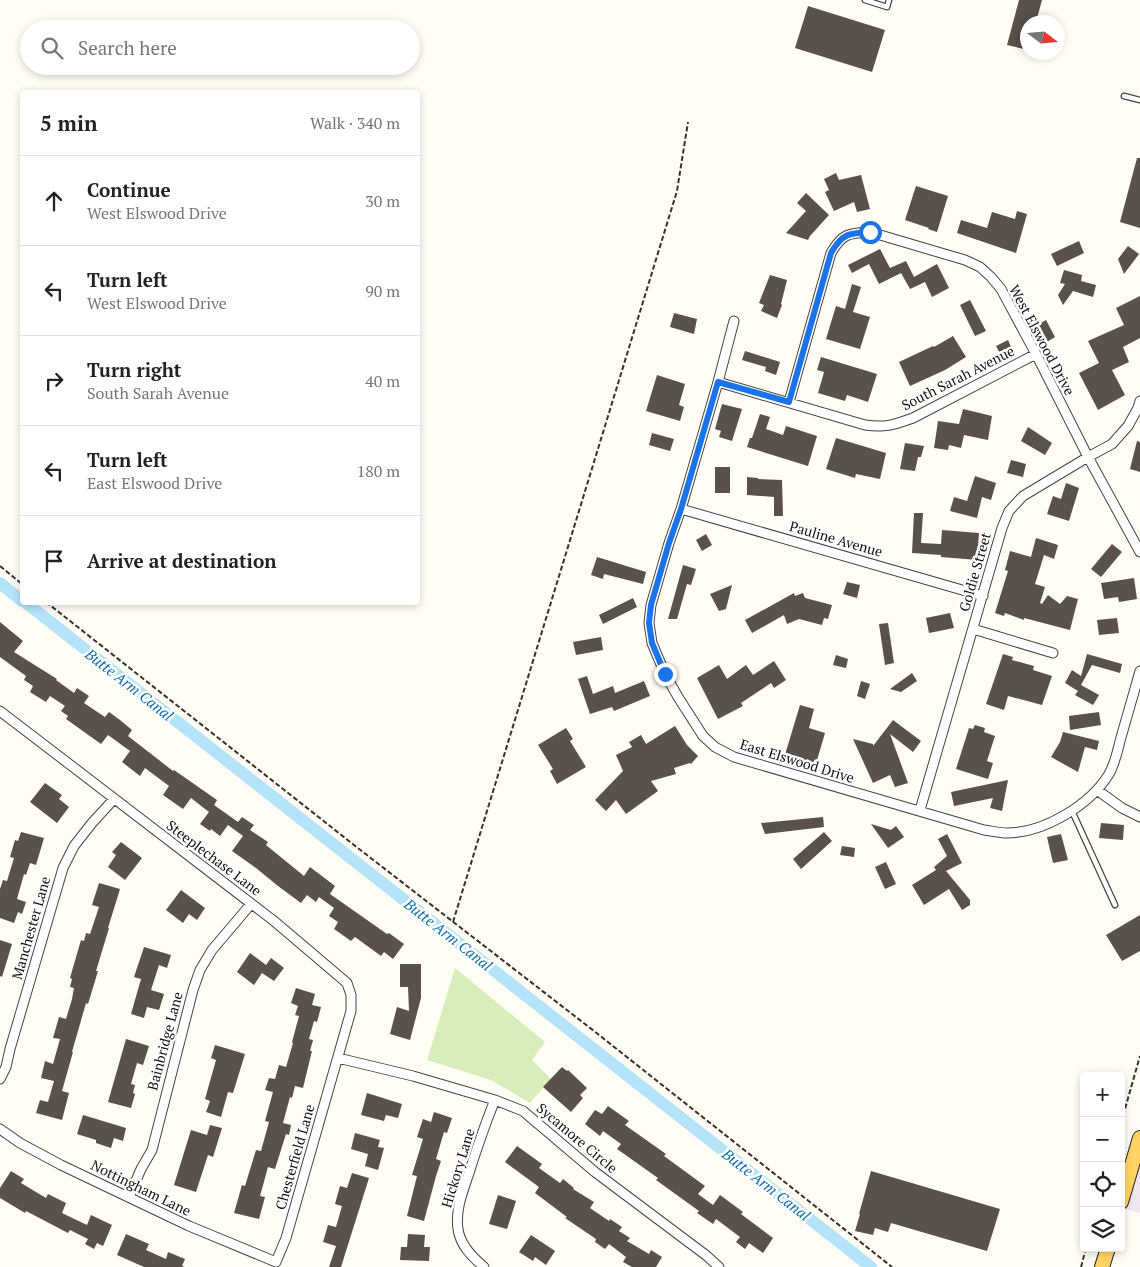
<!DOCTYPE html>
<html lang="en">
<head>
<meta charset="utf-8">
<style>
  :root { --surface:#fff; --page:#f2f2f2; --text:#222; --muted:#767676; --line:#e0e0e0 }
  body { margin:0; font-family:"PT Serif",serif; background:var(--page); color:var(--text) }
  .controls { position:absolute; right:15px; bottom:15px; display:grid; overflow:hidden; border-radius:5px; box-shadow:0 2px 8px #0003 }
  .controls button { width:45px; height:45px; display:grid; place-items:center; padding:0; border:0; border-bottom:1px solid var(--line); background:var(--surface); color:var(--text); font:25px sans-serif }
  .compass { position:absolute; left:1020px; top:15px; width:45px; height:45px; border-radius:50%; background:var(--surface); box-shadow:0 2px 8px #0003; rotate:106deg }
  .stop { position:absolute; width:15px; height:15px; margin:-11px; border:4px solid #1a73e8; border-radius:50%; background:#fff }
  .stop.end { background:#1a73e8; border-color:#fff; box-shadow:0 1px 5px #0008 }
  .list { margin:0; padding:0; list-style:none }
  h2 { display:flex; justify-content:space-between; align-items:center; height:65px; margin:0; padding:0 20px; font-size:21px }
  h2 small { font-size:16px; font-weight:400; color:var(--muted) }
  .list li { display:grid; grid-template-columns:32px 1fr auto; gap:15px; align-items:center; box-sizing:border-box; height:90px; padding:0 20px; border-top:1px solid var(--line) }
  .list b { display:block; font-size:19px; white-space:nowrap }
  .list p { margin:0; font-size:16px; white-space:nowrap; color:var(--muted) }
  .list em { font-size:16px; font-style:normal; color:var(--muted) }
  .icon { flex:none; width:28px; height:28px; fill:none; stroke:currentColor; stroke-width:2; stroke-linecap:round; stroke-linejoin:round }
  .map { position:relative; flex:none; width:1140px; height:1267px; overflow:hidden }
  .search { position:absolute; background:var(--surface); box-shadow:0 2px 8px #0003; left:20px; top:20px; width:400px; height:55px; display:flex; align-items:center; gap:12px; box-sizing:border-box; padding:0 18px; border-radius:28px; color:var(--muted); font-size:19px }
  .panel { position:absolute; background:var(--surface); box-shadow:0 2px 8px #0003; left:20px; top:90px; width:400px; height:515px; border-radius:5px }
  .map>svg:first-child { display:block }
</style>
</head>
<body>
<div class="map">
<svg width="1140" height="1267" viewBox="0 0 1140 1267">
  <rect width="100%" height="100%" fill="#fffdf4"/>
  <path fill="#eee5ef" d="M1140 1138V1213L1121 1208Z"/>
  <path fill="#d7edba" d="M455 968 545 1042 532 1060 551 1079 530 1103 491 1080 427 1060Z"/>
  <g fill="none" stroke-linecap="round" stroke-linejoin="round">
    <path stroke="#b5e3fa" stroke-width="12" d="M0 583 22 601
      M25 602 871 1267"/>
  </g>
  <path fill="#5a514c" d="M1019 0H1042L1036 22H1028V50L1007 45Z
    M808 6 885 30 872 72 795 48Z
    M1137 158H1140V228L1120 222Z
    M836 173 839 180 861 175 870 209 857 212 854 202 834 211 825 192 829 190 824 179Z
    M916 186 948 196 937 232 928 229 929 228 905 220Z
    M806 193 829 215 810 236 808 240 786 233 806 211 797 203Z
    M1017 211 1027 214 1016 253 957 233 961 220 987 228 992 212 1015 219Z
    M1079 241 1084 253 1057 266 1051 254Z
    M1128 246 1139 254 1124 274 1118 259Z
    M880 249 890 268 906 261 914 277 937 264 949 288 932 297 925 282 910 289 901 273 879 284 869 264 852 273 848 265Z
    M1064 270 1082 275 1081 281 1096 285 1093 297 1073 291 1063 305 1058 295 1065 284 1060 283Z
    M770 275 787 280 781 304 782 305 777 318 761 311 764 305 759 303Z
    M852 284 861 287 853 312 870 317 860 349 826 339 836 306 845 309Z
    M1140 296V338L1123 347 1129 362 1112 370 1125 395 1098 410 1079 373 1099 363 1088 341 1124 325 1116 308Z
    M970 300 986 331 975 336 960 305Z
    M674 313 697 319 694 334 670 327Z
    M1046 320 1055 337 1047 342 1037 325Z
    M953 336 966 357 945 370 910 386 899 362 933 346 934 347Z
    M1008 340 1013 351 1002 357 996 346Z
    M745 351 780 362 776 375 765 371 766 367 742 360Z
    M821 357 877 374 868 402 847 395 845 401 818 393 824 372 817 370Z
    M657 375 685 384 679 405 684 407 680 421 646 411Z
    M722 404 742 409 732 441 719 437 721 431 715 429Z
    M963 409 992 416 988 440 964 435 961 448 949 445 948 450 934 448 938 421 959 424Z
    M760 414 770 417 766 429 783 435 786 426 817 436 808 466 747 447 750 438H752Z
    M1028 427 1052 443 1045 455 1021 441Z
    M652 433 674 439 670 451 649 445Z
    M836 438 886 453 880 479 856 474 855 478 826 469Z
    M1137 441 1140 442V472L1130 469Z
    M905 443 924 446 921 457H918L915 471 900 469Z
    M1011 460 1026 464 1023 477 1007 473Z
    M715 467H730V493H715Z
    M975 476 996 483 991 500 982 497 977 518 950 511 954 497 967 501Z
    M747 477 758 478V479L782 480 783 516H774V497L747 495Z
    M1066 483 1079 488 1069 521 1047 514 1053 496 1061 499Z
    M914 513H923L921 543 941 544 942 530 979 533 977 560 941 557V555L912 553Z
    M706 534 712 545 702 551 696 540Z
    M1036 538 1058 545 1054 559 1044 555 1035 584 1045 587 1040 603 1042 604 1048 595 1060 604 1067 596 1078 599 1070 630 1024 618V620L1005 613 1004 616 995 613 1008 571 1005 570 1010 551 1031 557Z
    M1112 544 1122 552 1101 577 1091 569Z
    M597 557 646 572 643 584 604 574 603 579 591 575Z
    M683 565 696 569 691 585 687 584 677 619H668Z
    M1134 578 1137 599 1119 602 1118 597 1104 599 1101 583Z
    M847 582 860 585 857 598 843 594Z
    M732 585 726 609 719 611 710 594Z
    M794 593 795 596 803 593 805 598 832 605 828 619 824 618 822 625 799 619 787 624 784 615 752 633 745 620Z
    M633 598 637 607 603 624 599 615Z
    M950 613 954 628 929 633 926 618Z
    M1117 618 1119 633 1099 635 1097 620Z
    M0 622 23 641 14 652 57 679 56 680 74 693 77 688 89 696 84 703 105 717 109 712 120 720 132 730 128 736 173 771 174 770 217 800 212 809 214 805 238 822 242 817 254 825 250 830 268 842 266 845 304 876 310 867 335 886 330 894 387 934 389 933 404 944 393 959 384 952 381 956 355 937 351 941 334 929 338 922 329 916 334 908 319 897 316 902 307 895 301 903 278 886 256 868 232 851 243 836 228 825 220 836 211 829 210 831 200 824 209 812 191 798 183 809 163 795 169 786 145 768 140 776 122 762 130 751 108 735 101 744 66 719 68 716 61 711 65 706 50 696 46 702 30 692 33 686 24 680 26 676 0 657Z
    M888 623 894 663 885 665 879 624Z
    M601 637 603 650 576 655 573 642Z
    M1003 654 1013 657 1012 660 1034 666 1033 670 1052 676 1042 705 1008 696 1004 710 986 704Z
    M1087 654 1122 664 1120 673 1092 665 1081 685 1099 695 1093 705 1075 695 1078 691 1065 683 1072 670 1081 676Z
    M836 655 848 659 846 668 833 665Z
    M774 661 786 680 774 688 771 683 741 703 743 706 718 719 697 678 719 665 727 679 746 665 753 675Z
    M912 673 917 681 901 692 890 689Z
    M587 676 593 694 613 686 615 693 644 681 650 696 614 711 612 707 590 714 578 679Z
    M861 681 870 684 865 699 857 696Z
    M800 705 814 709 809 728 825 733 815 767 784 758Z
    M1099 712 1101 725 1070 730 1069 716Z
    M893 720 921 741 913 752 890 734 908 783 895 787 890 775 873 783 853 739 873 744V746Z
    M975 725 985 728 984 732 995 736 987 761 993 763 988 779 956 769 969 728 973 729Z
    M675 726 687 745 698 756 691 764 690 763 674 768 676 774 651 781 658 791 626 814 616 800 606 811 595 800 623 771 616 755 632 747 629 742 641 735 646 744Z
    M566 728 573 739 570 741 586 767 557 784 550 771 553 769 538 745Z
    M1063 732 1099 741 1097 750 1085 747 1078 772 1051 757 1060 742Z
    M1008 780 1002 811 990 808 993 798 954 806 951 792Z
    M45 783 62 795 59 799 69 807 57 823 30 802Z
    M823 817 824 827 765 834 761 823Z
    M1101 823 1124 825 1123 840 1099 838Z
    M871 824 891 830 896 826 904 837 888 848Z
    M21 832 44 838 36 865 30 863 26 875 24 874 17 899 26 902 22 914 18 912 14 923 0 918V889L3 880 7 881 14 858 10 857 15 840 18 841Z
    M824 832 832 841 801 869 793 859Z
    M947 834 962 863 946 871 970 900V905L962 910 949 889 924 905 912 885 936 870 934 867 947 856 938 839Z
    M1061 834 1068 860 1053 863 1047 837Z
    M121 842 142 858 125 880 108 867 116 855 112 852Z
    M842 846 855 848 854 857 840 855Z
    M886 862 896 884 885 889 875 867Z
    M99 883 120 889 108 928H109L96 971H98L88 1004 86 1003 72 1052H73L62 1091 69 1093 62 1120 36 1113 40 1100 48 1102 54 1081 41 1078 45 1061 53 1064 60 1039 53 1038 59 1017 66 1019 72 999 74 988 70 987 72 979 70 978 81 940 84 941 86 933 90 934 99 907 92 905Z
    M181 890 205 908 197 920 189 914 183 923 166 910Z
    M1140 915V951L1122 961 1106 935Z
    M0 940 12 944 2 977 0 976Z
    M144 947 171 955 167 968 159 965 151 990 164 994 159 1010 147 1007 144 1018 131 1014 141 979 134 977Z
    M250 953 266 965 271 958 284 968 274 981 262 973 254 985 237 972Z
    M400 964H421V998L410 1040 390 1034 397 1007 409 1011 408 987H400Z
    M296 988 315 994 312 1005 321 1007 317 1022 314 1021 309 1039 313 1040 310 1051H312L303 1088 295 1086 292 1098 290 1097 283 1123 291 1125 289 1135 286 1134 275 1169 268 1167 260 1196 265 1197 259 1219 234 1213 242 1185 245 1186 256 1150 261 1151 269 1122 265 1121 273 1092 265 1090 269 1078 275 1079 279 1065 286 1067 293 1043 292 1042 299 1016 295 1015 298 1006 291 1003Z
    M126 1039 149 1046 143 1065 137 1063 131 1084 135 1085 133 1093 135 1094 131 1108 108 1102Z
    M215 1045 245 1054 233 1093 228 1092 221 1117 206 1112 210 1101 205 1099 216 1060 211 1058Z
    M562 1067 567 1071 568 1070 587 1088 580 1095 583 1098 571 1112 543 1087Z
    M367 1093 402 1104 398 1118 386 1115 384 1121 361 1115Z
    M608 1106 629 1121 625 1125 666 1154 664 1156 705 1186 698 1194 713 1205 720 1195 743 1212 741 1214 773 1238 763 1253 749 1243 745 1249 736 1242 740 1237 716 1219 713 1224 697 1213 699 1211 656 1180 658 1178 617 1149 621 1144 603 1131 600 1136 585 1124 595 1110 602 1114Z
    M434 1112 452 1118 447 1133 444 1132 436 1159 441 1161 436 1176 424 1221 407 1216 417 1176 412 1175 423 1139 417 1137 423 1119 431 1122Z
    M83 1115 126 1128 123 1141 114 1138 111 1148 96 1143V1140L77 1134Z
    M210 1125 222 1128 213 1157 208 1155 196 1192 174 1185 191 1130 207 1135Z
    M355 1133 380 1140 378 1147 384 1148 378 1170 365 1166 368 1154 351 1149Z
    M517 1146 542 1164 539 1168 560 1183 563 1179 574 1188 573 1189 594 1202 590 1208 609 1221 610 1219 622 1227 619 1231 630 1238 627 1241 649 1254 651 1250 662 1257 656 1267H632L623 1262 626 1257 609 1244 605 1249 595 1242 596 1239 565 1218 567 1217 535 1193 539 1187 505 1162Z
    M11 1171 24 1179 21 1183 46 1198 48 1194 66 1203 62 1213 87 1225 91 1215 112 1225 103 1246 97 1243 94 1249 85 1244 88 1239 70 1230 68 1233 26 1211 25 1213 0 1198V1188Z
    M871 1171 1000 1209 987 1251 891 1223 888 1232 875 1228 873 1235 855 1231 860 1214H859Z
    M352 1173 369 1178 341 1267H329L336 1246 323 1242 328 1225 336 1227 342 1206 335 1204 340 1186 347 1188Z
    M498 1195 516 1201 507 1229 489 1224Z
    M126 1234 149 1244 146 1250 166 1259 168 1252 185 1259 182 1266 185 1267H144L117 1255Z
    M408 1234 425 1235 424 1247H430L429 1261 400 1260 401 1247H407Z
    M531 1235 555 1251 546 1265 535 1257 533 1261 519 1252Z"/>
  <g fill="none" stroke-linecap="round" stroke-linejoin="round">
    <g stroke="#444" stroke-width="7">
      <path id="lane" d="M865 0 887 7 889 0
        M1124 96 1140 100
        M1072 811 1115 905"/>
    </g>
    <g stroke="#444" stroke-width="11">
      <path id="street" d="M734 321 718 382 681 509 669 543 651 605 649 623 652 643 665 674 678 697 703 736 715 747 734 757 984 830C992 831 1000 833 1007 833 1044 833 1090 805 1109 774 1116 762 1118 747 1122 734 1128 713 1134 692 1140 671
        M718 382 865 425C886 428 893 425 913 418L1036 354
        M789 402 831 253C842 234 848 233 870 232L965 260 980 267 991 277 1001 289 1036 354 1088 457 1140 552
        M681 509 983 596
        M973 629 1053 653
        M0 711 274 921 347 983 351 995V1011L286 1238 276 1262 189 1226 61 1165 20 1143 0 1129
        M1097 790 1122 808 1140 817
        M920 810 1002 528 1009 511 1023 496 1088 457 1112 444 1128 426 1138 408 1140 401
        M338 1058 413 1076 495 1100 523 1111 595 1172 707 1256 719 1267
        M0 1079 6 1067 10 1049 63 868 74 846 92 823 114 799
        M129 1197 141 1169 152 1150 193 990 200 970 212 950 251 904
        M484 1267C472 1257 460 1245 458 1229 455 1210 463 1191 469 1173 477 1148 485 1124 495 1100"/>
    </g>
    <g stroke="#222" stroke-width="16">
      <path id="primary" d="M1121 1202 1140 1138
        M1102 1267 1108 1248"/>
    </g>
    <path stroke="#333" stroke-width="2" stroke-dasharray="5 2.5" stroke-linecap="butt" d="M0 566 22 584
      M46 602 354 845 594 1031 892 1267
      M453 922 677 191 688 122
      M1121 1123 1140 1056
      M1081 1267 1086 1248"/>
    <use href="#lane" stroke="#fff" stroke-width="4.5"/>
    <use href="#street" stroke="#fff" stroke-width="9"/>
    <use href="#primary" stroke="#ffd464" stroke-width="14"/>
  </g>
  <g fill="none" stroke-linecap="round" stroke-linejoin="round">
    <path stroke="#1a73e8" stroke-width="6" d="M665 674 652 643 649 623 651 605 669 543 681 509 718 382 789 402 831 253C842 234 848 233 870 232"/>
  </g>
  <g text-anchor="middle" stroke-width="5" stroke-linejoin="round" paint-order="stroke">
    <g font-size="14" fill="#111" stroke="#fff">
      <text transform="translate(1042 340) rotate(62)" y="5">West Elswood Drive</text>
      <text transform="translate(958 378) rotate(-27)" y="5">South Sarah Avenue</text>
      <text transform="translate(836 539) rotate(16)" y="5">Pauline Avenue</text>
      <text transform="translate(975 572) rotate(-74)" y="5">Goldie Street</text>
      <text transform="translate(797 761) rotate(17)" y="5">East Elswood Drive</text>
      <text transform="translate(214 858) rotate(37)" y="5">Steeplechase Lane</text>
      <text transform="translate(31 928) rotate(-74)" y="5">Manchester Lane</text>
      <text transform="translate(165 1041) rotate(-75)" y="5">Bainbridge Lane</text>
      <text transform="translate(577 1138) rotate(40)" y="5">Sycamore Circle</text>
      <text transform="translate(295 1157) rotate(-74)" y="5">Chesterfield Lane</text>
      <text transform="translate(458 1168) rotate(-73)" y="5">Hickory Lane</text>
      <text transform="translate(141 1188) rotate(26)" y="5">Nottingham Lane</text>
    </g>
    <g font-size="15" font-style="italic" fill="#0f6ead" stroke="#fff">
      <text transform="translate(129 685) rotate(38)" y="5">Butte Arm Canal</text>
      <text transform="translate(448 935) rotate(38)" y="5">Butte Arm Canal</text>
      <text transform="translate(766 1185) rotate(38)" y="5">Butte Arm Canal</text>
    </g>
  </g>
</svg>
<div class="controls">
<button>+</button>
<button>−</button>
<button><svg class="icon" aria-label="locate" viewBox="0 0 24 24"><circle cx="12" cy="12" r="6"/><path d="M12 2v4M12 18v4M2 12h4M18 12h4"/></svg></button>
<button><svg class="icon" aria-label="layers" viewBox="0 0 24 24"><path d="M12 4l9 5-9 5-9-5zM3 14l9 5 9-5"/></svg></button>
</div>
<svg class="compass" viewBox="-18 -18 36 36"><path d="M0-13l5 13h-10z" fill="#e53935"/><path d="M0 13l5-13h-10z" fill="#767676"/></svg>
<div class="stop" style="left:870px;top:232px"></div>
<div class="stop end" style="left:665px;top:674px"></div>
<div class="search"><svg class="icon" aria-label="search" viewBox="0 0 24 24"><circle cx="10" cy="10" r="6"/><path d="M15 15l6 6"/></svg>Search here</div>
<section class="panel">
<h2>5 min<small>Walk · 340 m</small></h2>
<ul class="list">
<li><svg class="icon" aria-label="ahead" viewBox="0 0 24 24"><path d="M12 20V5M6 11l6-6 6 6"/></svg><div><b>Continue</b><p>West Elswood Drive</p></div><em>30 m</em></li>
<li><svg class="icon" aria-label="left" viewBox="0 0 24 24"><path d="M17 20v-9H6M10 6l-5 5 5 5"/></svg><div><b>Turn left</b><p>West Elswood Drive</p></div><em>90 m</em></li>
<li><svg class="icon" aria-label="right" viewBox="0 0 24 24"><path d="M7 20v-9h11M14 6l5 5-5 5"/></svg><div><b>Turn right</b><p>South Sarah Avenue</p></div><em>40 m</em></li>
<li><svg class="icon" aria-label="left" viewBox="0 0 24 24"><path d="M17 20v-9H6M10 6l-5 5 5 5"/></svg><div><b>Turn left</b><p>East Elswood Drive</p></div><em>180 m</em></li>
<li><svg class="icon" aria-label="arrive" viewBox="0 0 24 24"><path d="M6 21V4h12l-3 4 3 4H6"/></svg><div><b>Arrive at destination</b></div></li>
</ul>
</section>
</div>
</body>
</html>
